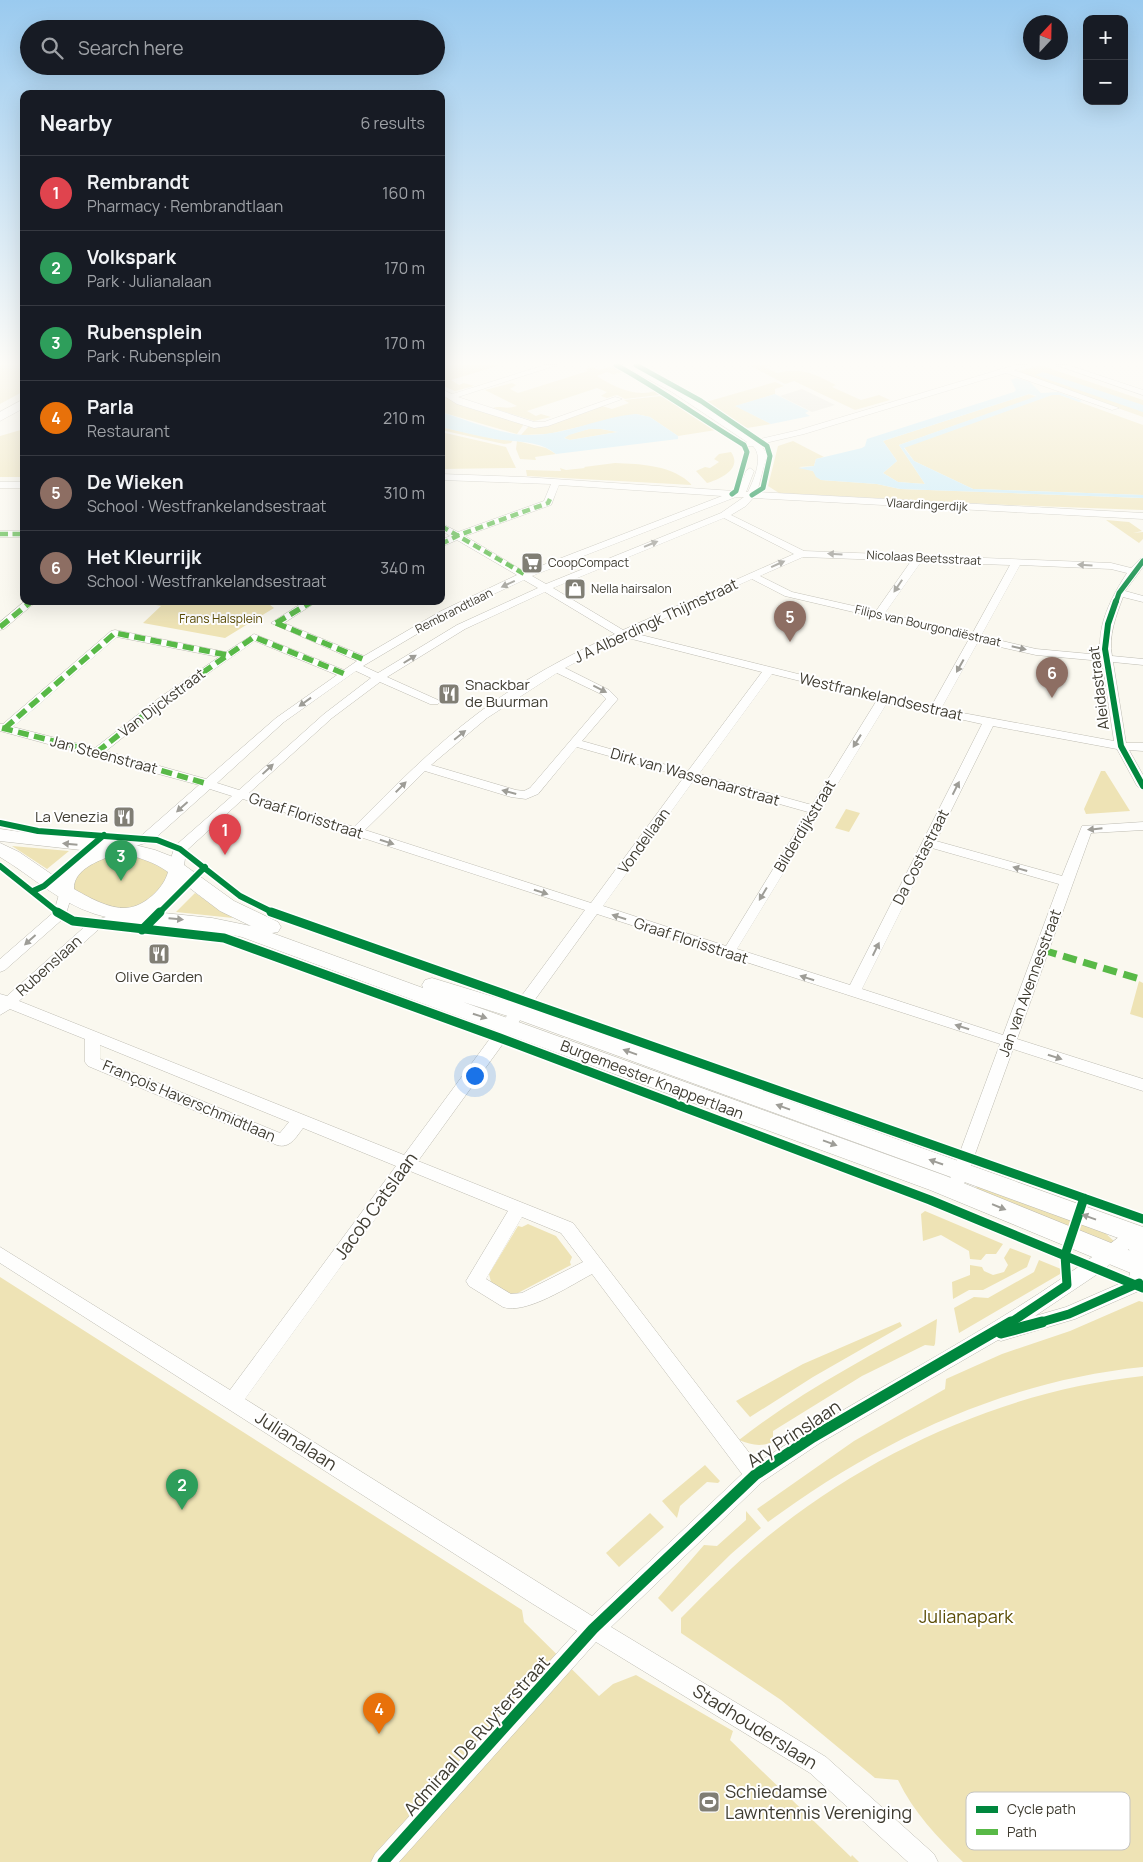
<!DOCTYPE html>
<html lang="en">
<head>
<meta charset="utf-8">
<style>
  :root { --surface:#171b24; --page:#20242c; --text:#f1f3f6; --muted:#9ea1a6; --line:#363941; --accent:#db2777 }
  body { margin:0; font-family:Manrope,sans-serif; background:var(--page); color:var(--text) }
  .controls { position:absolute; right:15px; top:15px; display:grid; overflow:hidden; border-radius:10px; box-shadow:0 5px 20px #0002 }
  .controls button { width:45px; height:45px; display:grid; place-items:center; padding:0; border:0; border-bottom:1px solid var(--line); background:var(--surface); color:var(--text); font:25px sans-serif }
  .compass { position:absolute; left:1023px; top:15px; width:45px; height:45px; border-radius:50%; background:var(--surface); box-shadow:0 5px 20px #0002; rotate:22deg }
  .you { position:absolute; left:474px; top:1075px; width:18px; height:18px; margin:-12px; border:4px solid #fff; border-radius:50%; background:#1a73e8; box-shadow:0 0 0 8px #1a73e833 }
  .badge { display:grid; place-items:center; width:32px; height:32px; border-radius:50%; background:var(--accent); color:#fff; font-size:16px; font-weight:700 }
  .pin { position:absolute; translate:-50% -41px; filter:drop-shadow(0 1px 2px #0008) }
  .pin::after { content:''; position:absolute; top:26px; width:18px; height:15px; background:inherit; clip-path:polygon(0 0,100% 0,50% 100%) }
  .list { margin:0; padding:0; list-style:none }
  h2 { display:flex; justify-content:space-between; align-items:center; height:65px; margin:0; padding:0 20px; font-size:21px }
  h2 small { font-size:16px; font-weight:400; color:var(--muted) }
  .list li { display:grid; grid-template-columns:32px 1fr auto; gap:15px; align-items:center; box-sizing:border-box; height:75px; padding:0 20px; border-top:1px solid var(--line) }
  .list b { display:block; font-size:19px; white-space:nowrap }
  .list p { margin:0; font-size:16px; white-space:nowrap; color:var(--muted) }
  .list em { font-size:16px; font-style:normal; color:var(--muted) }
  .icon { flex:none; width:28px; height:28px; fill:none; stroke:currentColor; stroke-width:2; stroke-linecap:round; stroke-linejoin:round }
  .map { position:relative; flex:none; width:1143px; height:1862px; overflow:hidden }
  .search { position:absolute; background:var(--surface); box-shadow:0 5px 20px #0002; left:20px; top:20px; width:425px; height:55px; display:flex; align-items:center; gap:12px; box-sizing:border-box; padding:0 18px; border-radius:28px; color:var(--muted); font-size:19px }
  .panel { position:absolute; background:var(--surface); box-shadow:0 5px 20px #0002; left:20px; top:90px; width:425px; height:515px; border-radius:10px }
  .map>svg:first-child { display:block }
</style>
</head>
<body>
<div class="map">
<svg width="1143" height="1862" viewBox="0 0 1143 1862">
  <rect width="100%" height="100%" fill="#faf8ef"/>
  <path fill="#eee3b5" d="M0 365H24V391L0 404Z
    M441 365H501L451 380 459 385 464 383 474 386 455 391 441 385Z
    M749 365H772L765 367 777 373C802 367 814 374 836 385L832 387 861 400 879 395 890 400 855 410 794 381 785 384Z
    M1040 365 1143 400V417L1016 372Z
    M613 366 624 372 614 374 615 375 607 372 597 376C609 384 634 398 655 391L659 395 625 399 617 395 607 398 601 396 607 392 597 388 527 411 536 416 541 414 551 417 534 421 493 408C501 405 505 410 517 406L485 390 512 383 516 385 510 389 518 393 588 371 586 369 592 367 599 370Z
    M775 382 784 386 775 389V394L736 406 771 424 747 428 706 402Z
    M1029 394 1037 397 899 445 925 484 898 482 883 473 897 461 883 441Z
    M1051 395H1060L1143 425V495L973 489 914 461 904 447Z
    M661 396 716 430 678 436 650 417 636 414 548 434 521 435 529 426H537L602 406 612 409 629 403 624 400Z
    M447 397 463 405 462 406 524 424 517 434 441 412V398Z
    M441 427 496 439 513 440 511 443 504 444 441 430Z
    M24 429V477H0V436Z
    M589 429H601L618 432 570 440 564 438 570 434Z
    M441 432 506 447 516 468 441 469Z
    M517 441 546 448 556 454 535 457 536 460 520 459 516 449Z
    M793 441 824 457 816 459 814 466 799 467 813 471 821 480 877 484 900 489 1143 498V510L1009 505 779 493 768 486 778 446Z
    M731 452C743 469 720 479 707 483L696 471 705 467 710 468 719 462 714 459 719 454Z
    M615 463C641 464 673 465 692 485L527 476 526 470 561 471 560 468 566 470 585 468 584 467Z
    M1106 520 1129 522 1142 531 1133 533 1143 532V539L1139 543Z
    M148 601H265L274 608 225 638 143 623 161 606 146 603Z
    M1101 771H1105L1130 811 1086 814 1084 809Z
    M846 809 860 813 849 832 835 828Z
    M12 846 69 851 47 869Z
    M119 853 134 855 167 869 171 878 142 906 118 909 90 900 73 889 72 881 94 860Z
    M195 893 233 918 176 912Z
    M1139 981 1143 983V1018L1130 1014Z
    M978 1182 1074 1216 1070 1232 976 1189Z
    M925 1211 1003 1244 996 1254H986L981 1260 970 1259 969 1251 941 1235 923 1241 921 1214Z
    M1080 1218 1103 1231 1116 1243 1115 1246 1074 1234Z
    M528 1224 556 1236 572 1257 570 1262 571 1265 518 1293 510 1294 491 1282 489 1274 518 1226 522 1227Z
    M1010 1248 1031 1256 1027 1267 983 1290H969L953 1299 952 1282 970 1275V1265L982 1267 984 1271 993 1275 1004 1272 1008 1265 1004 1258Z
    M1039 1260 1061 1269 1060 1274 959 1333 954 1308 974 1297 988 1298 1034 1272Z
    M0 1277 522 1610 524 1622 599 1696 613 1684 636 1675 733 1731 730 1740 851 1857 852 1855 859 1862H0Z
    M1139 1301 1143 1302V1367C1005 1381 879 1440 768 1522L757 1509 854 1441 945 1389 946 1379 1002 1354 1070 1331Z
    M937 1319 935 1344 934 1346 925 1345 862 1376 773 1431V1442C761 1447 751 1445 739 1440 800 1392 869 1356 937 1319Z
    M900 1322 902 1326 813 1377 750 1417 736 1401 803 1364Z
    M1143 1376V1862H963C937 1837 914 1813 898 1780L875 1778 781 1700 681 1633V1618C710 1589 740 1559 772 1533 877 1449 1009 1390 1143 1376Z
    M705 1465 720 1481 718 1483 707 1482 680 1506 677 1518 662 1501Z
    M746 1511 761 1528 731 1554 672 1612 658 1598 704 1545 717 1546 746 1520Z
    M650 1513 664 1527 619 1567 606 1553Z"/>
  <path fill="#c5eaf9" fill-rule="evenodd" d="M1043 372 1143 405V412L1035 375Z
    M1016 378 1030 382 1041 393 1058 392 1082 401 1079 402 1060 395H1052L904 448 914 461 973 489 1143 495V498L900 489 877 484 821 480 816 477 813 471 798 468 814 466 816 459 862 448 865 446 867 439 1014 392 1016 390 1011 380ZM1029 394 1037 396 899 445 925 484 898 482 883 473 897 461 883 441Z
    M775 394 809 411 805 413 810 416 771 424 735 406Z
    M441 412C467 420 505 436 530 435 566 435 600 417 636 414L650 417 678 436V439L556 454C540 440 515 442 495 439 477 436 459 431 441 427ZM589 429H601L618 432 570 440 564 438 569 435Z"/>
  <path fill="#e3e1d7" d="M802 389 835 405 812 412 780 396Z"/>
  <g fill="none" stroke-linecap="round" stroke-linejoin="round">
    <g stroke="#bebcb2" stroke-width="1">
      <path id="minor" d="M545 365H557L458 397 534 422H544L615 397 622 399 548 426 534 428 457 404 441 394V389L452 394Z
        M622 365C652 365 728 422 756 440L799 430 1015 365H1027L1014 370 1119 408 1112 410 1006 373 804 434 761 444 767 455 757 492 1143 513V519L753 498 746 506 731 515 804 551 1111 563 1131 568 1140 559 1143 558V567L1125 591 1143 596V602L1123 597C1116 616 1108 636 1112 656L1143 659V665L1113 662 1126 743H1143V751L1129 750 1143 775V790L1137 786 1117 749 993 726 936 841 1062 876 1082 826 1143 822V830L1091 833 1017 1039 1143 1079V1091L1013 1049 966 1179 964 1184 958 1186 952 1184 950 1179 1000 1044 597 914 418 1161 573 1223 757 1463C880 1383 1014 1321 1129 1229L1135 1227 1141 1229 1143 1233V1287L1141 1290 1075 1319 1001 1341 998 1340 820 1443 762 1482 611 1627 826 1757 934 1854 938 1862H908L810 1773 596 1642 399 1862H371L375 1854 577 1631 533 1604 0 1263V1247L230 1390 396 1166 303 1128C296 1137 290 1149 277 1145L88 1066 85 1062V1039L10 1009 0 1015V994L7 996 90 922 128 910 133 911 135 914 133 917 100 928 19 1001 404 1155 585 910 243 799 186 851 183 873H173L171 858 175 846 232 796 210 789 152 841 119 851 114 850 113 847 114 844 142 835 199 785 0 731V724H3L111 631 115 630 226 652 254 634 344 670 357 661 271 623 305 601H318L284 623 364 656 441 611 517 575 457 540 441 547V540L450 536 441 530V523L458 532 544 501 551 484 441 480V474L524 477 734 491 739 489 746 471 750 468 754 471 746 492H748C754 479 764 457 753 446H746L745 444 747 442 672 392ZM559 485 722 496 525 572 465 536 551 505ZM736 497H744L721 513 546 584 532 576ZM724 518 794 554 623 630 553 588ZM803 557 911 561 876 611 792 592 760 576ZM921 562 1010 565 972 634 885 613ZM1020 565 1111 569 1127 573C1112 596 1096 626 1101 655L1036 649 981 636ZM752 579 785 596 969 639 931 707 633 633ZM524 580 538 588 457 625 378 673 363 666 449 615ZM545 592 615 634C567 656 519 682 477 714 432 748 394 787 354 827L249 793 332 718 380 682 430 704H438L440 702 438 700 387 677 465 629ZM117 637 219 657 159 698 95 748 13 727ZM624 637 762 672 688 771 582 741 618 699 609 690 565 668ZM255 641 337 675 276 718 206 779 106 751 167 702ZM978 642 1036 655 1102 661 1114 741 941 709ZM356 671 371 678 324 714 239 790 217 783 284 722ZM557 673 601 694 606 699 530 788 524 791 516 790 431 765 487 718ZM772 674 877 700 812 805 699 774ZM887 703 982 724 850 985 737 949ZM577 747 684 777 591 903 365 830 425 771 511 797 526 799 538 794ZM694 780 808 812 726 946 603 906ZM932 848 1059 884 1003 1035 862 989ZM100 1045 289 1122 280 1133 100 1059ZM410 1171 508 1211 466 1281 469 1286 503 1307C526 1315 571 1285 592 1274L742 1474 592 1616 245 1399ZM522 1217 561 1233 583 1262 522 1293 511 1294 486 1279ZM1129 1249 1132 1266 1128 1280 1066 1307 1035 1316 1099 1273Z
        M1056 365H1068L1143 390V395Z
        M0 482H24V488H0Z
        M0 531H24V537H0Z
        M25 601H37L4 629 0 630V622Z
        M65 890 70 891 72 894 65 917 5 970 0 972V959L54 912 60 891Z"/>
    </g>
    <g stroke="#bebcb2" stroke-width="1">
      <path id="secondary" d="M24 399V408L0 421V412Z
        M0 829 42 835 119 841 155 850 173 857 234 901 278 922 281 927 278 932 272 933 423 988 422 985 425 980 432 978 527 1007 1143 1227V1247L511 1017 463 1002 946 1176 1143 1256V1278L930 1190 242 937C194 925 143 929 95 914 58 902 32 876 0 857V843L19 852 57 878 66 866 90 851 0 841ZM119 853C137 857 153 861 168 872 164 888 144 907 126 908 109 909 88 897 74 889 73 868 103 859 119 853ZM183 883 220 911 251 926 212 918 154 912 174 897Z"/>
    </g>
    <use href="#minor" fill="#fefefd" fill-rule="evenodd"/>
    <use href="#secondary" fill="#fefefd" fill-rule="evenodd"/>
    <path stroke="#58b947" stroke-width="4.5" stroke-dasharray="8 4.5" stroke-linecap="butt" d="M441 526 526 575
      M0 534H24
      M441 544 459 535 548 503 550 499"/>
    <path stroke="#58b947" stroke-width="5.5" stroke-dasharray="11 5.5" stroke-linecap="butt" d="M276 623 365 660
      M276 623 313 601
      M0 627 32 601
      M2 728 97 752 208 784
      M5 728 115 633 227 655
      M97 752 163 700 254 637 345 674"/>
    <path stroke="#58b947" stroke-width="7" stroke-dasharray="14 7" stroke-linecap="butt" d="M1043 950 1143 980"/>
    <g stroke="#fff" stroke-width="7">
      <path id="cycleway-far3" d="M616 365C660 389 701 419 744 445L747 452 736 491 732 494
        M636 365 701 401 767 446 770 456 763 488 752 495
        M1116 602 1119 593 1143 561"/>
    </g>
    <g stroke="#fff" stroke-width="9">
      <path id="cycleway-far2" d="M1116 601 1108 624 1105 649 1121 746 1143 786
        M0 823 38 831 157 840 180 849 240 896 274 913
        M0 866 59 913
        M33 891 44 886 104 835
        M159 913 205 867"/>
    </g>
    <g stroke="#fff" stroke-width="12">
      <path id="cycleway-far1" d="M57 912 73 921 224 938 500 1038 930 1200 1143 1288
        M271 912 1143 1219
        M142 930 160 912
        M1010 1323 1067 1285 1065 1255 1084 1198
        M1038 1323 1069 1314 1139 1283"/>
    </g>
    <g stroke="#fff" stroke-width="14">
      <path id="cycleway" d="M1001 1333 1042 1322
        M383 1862 593 1629 755 1475 813 1437 1011 1322"/>
    </g>
    <use href="#cycleway-far3" stroke="#00873e" stroke-width="5"/>
    <use href="#cycleway-far2" stroke="#00873e" stroke-width="6"/>
    <use href="#cycleway-far1" stroke="#00873e" stroke-width="9"/>
    <use href="#cycleway" stroke="#00873e" stroke-width="11"/>
  </g>
  <defs><path id="oneway-solid" d="M-6-.8H1V-3.2L6.5 0L1 3.2V.8H-6Z" transform="scale(1.25)"/></defs>
  <g fill="#9e9d97">
    <use href="#oneway-solid" transform="translate(651 544) rotate(-22)"/>
    <use href="#oneway-solid" transform="translate(835 554) rotate(-177)"/>
    <use href="#oneway-solid" transform="translate(778 564) rotate(-24)"/>
    <use href="#oneway-solid" transform="translate(1085 565) rotate(-177)"/>
    <use href="#oneway-solid" transform="translate(508 584) rotate(155)"/>
    <use href="#oneway-solid" transform="translate(898 586) rotate(124)"/>
    <use href="#oneway-solid" transform="translate(1019 648) rotate(13)"/>
    <use href="#oneway-solid" transform="translate(410 659) rotate(-32)"/>
    <use href="#oneway-solid" transform="translate(960 666) rotate(119)"/>
    <use href="#oneway-solid" transform="translate(600 689) rotate(27)"/>
    <use href="#oneway-solid" transform="translate(305 702) rotate(144)"/>
    <use href="#oneway-solid" transform="translate(460 735) rotate(-39)"/>
    <use href="#oneway-solid" transform="translate(857 741) rotate(122)"/>
    <use href="#oneway-solid" transform="translate(268 769) rotate(-43)"/>
    <use href="#oneway-solid" transform="translate(401 787) rotate(-45)"/>
    <use href="#oneway-solid" transform="translate(956 788) rotate(-63)"/>
    <use href="#oneway-solid" transform="translate(509 792) rotate(-165)"/>
    <use href="#oneway-solid" transform="translate(182 807) rotate(138)"/>
    <use href="#oneway-solid" transform="translate(1095 829) rotate(174)"/>
    <use href="#oneway-solid" transform="translate(387 842) rotate(18)"/>
    <use href="#oneway-solid" transform="translate(70 844) rotate(-175)"/>
    <use href="#oneway-solid" transform="translate(1020 869) rotate(-164)"/>
    <use href="#oneway-solid" transform="translate(541 892) rotate(18)"/>
    <use href="#oneway-solid" transform="translate(763 894) rotate(121)"/>
    <use href="#oneway-solid" transform="translate(619 917) rotate(-162)"/>
    <use href="#oneway-solid" transform="translate(176 919) rotate(5)"/>
    <use href="#oneway-solid" transform="translate(30 940) rotate(138)"/>
    <use href="#oneway-solid" transform="translate(876 949) rotate(-64)"/>
    <use href="#oneway-solid" transform="translate(807 978) rotate(-162)"/>
    <use href="#oneway-solid" transform="translate(480 1016) rotate(18)"/>
    <use href="#oneway-solid" transform="translate(962 1027) rotate(-162)"/>
    <use href="#oneway-solid" transform="translate(630 1052) rotate(-160)"/>
    <use href="#oneway-solid" transform="translate(1055 1057) rotate(18)"/>
    <use href="#oneway-solid" transform="translate(783 1107) rotate(-160)"/>
    <use href="#oneway-solid" transform="translate(830 1143) rotate(20)"/>
    <use href="#oneway-solid" transform="translate(936 1162) rotate(-161)"/>
    <use href="#oneway-solid" transform="translate(999 1207) rotate(22)"/>
    <use href="#oneway-solid" transform="translate(1089 1217) rotate(-160)"/>
  </g>
  <linearGradient id="sky" x2="0" y2="1"><stop stop-color="#9acaef"/><stop offset="0.58" stop-color="#fdfcf8"/><stop offset="1" stop-color="#fdfcf8" stop-opacity="0"/></linearGradient>
  <rect width="1143" height="626" fill="url(#sky)"/>
  <defs>
    <g id="supermarket-square" transform="scale(1.125)"><rect x="-9" y="-9" width="18" height="18" rx="4" fill="#807e74" stroke="#fff"/><path d="M-6-5.5h2.5l.6 2H6L4.5 2H-2.5L-4.4-4H-6ZM-1.5 3.2a1.3 1.3 0 1 0 .1 0ZM3 3.2a1.3 1.3 0 1 0 .1 0Z" fill="#fff"/></g>
    <g id="shop-square" transform="scale(1.125)"><rect x="-9" y="-9" width="18" height="18" rx="4" fill="#807e74" stroke="#fff"/><path d="M-5-2.5h2.3a2.7 3.5 0 0 1 5.4 0H5L5.5 6h-11ZM-1.5-2.5h3a1.5 2.3 0 0 0-3 0Z" fill="#fff"/></g>
    <g id="restaurant-square" transform="scale(1.125)"><rect x="-9" y="-9" width="18" height="18" rx="4" fill="#807e74" stroke="#fff"/><path d="M-5-6h1v4h1v-4h1v4h1v-4h1v5L-1.5 .5V6h-2V.5L-5-1ZM5-6V6H3V1.5H1.5Q1.5-4 5-6Z" fill="#fff"/></g>
    <g id="stadium-square" transform="scale(1.125)"><rect x="-9" y="-9" width="18" height="18" rx="4" fill="#807e74" stroke="#fff"/><path d="M0-5a6.5 5 0 1 0 0 10a6.5 5 0 1 0 0-10ZM-3.5-1.8h7v3.6h-7Z" fill="#fff"/></g>
  </defs>
  <g fill-rule="evenodd">
    <use href="#supermarket-square" x="532" y="563"/>
    <use href="#shop-square" x="575" y="589"/>
    <use href="#restaurant-square" x="449" y="694"/>
    <use href="#restaurant-square" x="124" y="817"/>
    <use href="#restaurant-square" x="159" y="954"/>
    <use href="#stadium-square" x="709" y="1802"/>
  </g>
  <g text-anchor="middle" stroke-width="4" stroke-linejoin="round" paint-order="stroke">
    <g font-size="12" fill="#3f3c31" stroke="#fff">
      <text transform="translate(927 505) rotate(3)" y="4">Vlaardingerdijk</text>
      <text transform="translate(924 558) rotate(3)" y="4">Nicolaas Beetsstraat</text>
      <text transform="translate(454 611) rotate(-27)" y="4">Rembrandtlaan</text>
      <text transform="translate(928 626) rotate(13)" y="4">Filips van Bourgondiëstraat</text>
    </g>
    <g font-size="12" fill="#3f3c31" stroke="#fff" text-anchor="start">
      <text x="548" y="567">CoopCompact</text>
      <text x="591" y="593">Nella hairsalon</text>
    </g>
    <g font-size="12" fill="#5b4c05" stroke="#fff">
      <text x="221" y="623">Frans Halsplein</text>
    </g>
    <g font-size="15" fill="#3f3c31" stroke="#fff">
      <text transform="translate(656 621) rotate(-25)" y="5">J A Alberdingk Thijmstraat</text>
      <text transform="translate(1099 688) rotate(-97)" y="5">Aleidastraat</text>
      <text transform="translate(881 697) rotate(13)" y="5">Westfrankelandsestraat</text>
      <text transform="translate(162 703) rotate(-37)" y="5">Van Dijckstraat</text>
      <text transform="translate(104 755) rotate(15)" y="5">Jan Steenstraat</text>
      <text transform="translate(695 777) rotate(16)" y="5">Dirk van Wassenaarstraat</text>
      <text transform="translate(306 816) rotate(18)" y="5">Graaf Florisstraat</text>
      <text transform="translate(805 826) rotate(-59)" y="5">Bilderdijkstraat</text>
      <text transform="translate(644 841) rotate(-54)" y="5">Vondellaan</text>
      <text transform="translate(921 857) rotate(-63)" y="5">Da Costastraat</text>
      <text transform="translate(691 941) rotate(18)" y="5">Graaf Florisstraat</text>
      <text transform="translate(49 966) rotate(-42)" y="5">Rubenslaan</text>
      <text transform="translate(1030 983) rotate(-70)" y="5">Jan van Avennesstraat</text>
      <text transform="translate(652 1080) rotate(21)" y="5">Burgemeester Knappertlaan</text>
      <text transform="translate(189 1101) rotate(23)" y="5">François Haverschmidtlaan</text>
    </g>
    <g font-size="15" fill="#3f3c31" stroke="#fff" text-anchor="start">
      <text x="465" y="690">Snackbar<tspan x="465" dy="17">de Buurman</tspan></text>
      <text x="108" y="822" text-anchor="end">La Venezia</text>
      <text x="159" y="982" text-anchor="middle">Olive Garden</text>
    </g>
    <g font-size="18" fill="#3f3c31" stroke="#fff">
      <text transform="translate(376 1206) rotate(-54)" y="6">Jacob Catslaan</text>
      <text transform="translate(794 1434) rotate(-33)" y="6">Ary Prinslaan</text>
      <text transform="translate(296 1441) rotate(33)" y="6">Julianalaan</text>
      <text transform="translate(755 1727) rotate(32)" y="6">Stadhouderslaan</text>
      <text transform="translate(477 1736) rotate(-48)" y="6">Admiraal De Ruyterstraat</text>
    </g>
    <g font-size="18" fill="#5b4c05" stroke="#fff">
      <text x="966" y="1623">Julianapark</text>
    </g>
    <g font-size="18" fill="#3f3c31" stroke="#fff" text-anchor="start">
      <text x="725" y="1798">Schiedamse<tspan x="725" dy="21">Lawntennis Vereniging</tspan></text>
    </g>
  </g>
  <rect x="966" y="1792" width="164" height="58" rx="8" fill="#fff" stroke="#c5c4c1" stroke-width="1"/>
  <rect x="976" y="1806" width="22" height="7" fill="#00873e"/>
  <rect x="976" y="1829" width="22" height="6" fill="#58b947"/>
  <g font-size="14" fill="#3f3c31">
    <text x="1007" y="1814">Cycle path</text>
    <text x="1007" y="1837">Path</text>
  </g>
</svg>
<div class="controls">
<button>+</button>
<button>−</button>
</div>
<svg class="compass" viewBox="-18 -18 36 36"><path d="M0-13l5 13h-10z" fill="#e53935"/><path d="M0 13l5-13h-10z" fill="#9ea1a6"/></svg>
<div class="you"></div>
<div class="pin badge" style="left:225px;top:855px;background:#e0444e">1</div>
<div class="pin badge" style="left:182px;top:1510px;background:#2e9e5b">2</div>
<div class="pin badge" style="left:121px;top:881px;background:#2e9e5b">3</div>
<div class="pin badge" style="left:379px;top:1734px;background:#e8710a">4</div>
<div class="pin badge" style="left:790px;top:642px;background:#8d6e63">5</div>
<div class="pin badge" style="left:1052px;top:698px;background:#8d6e63">6</div>
<div class="search"><svg class="icon" aria-label="search" viewBox="0 0 24 24"><circle cx="10" cy="10" r="6"/><path d="M15 15l6 6"/></svg>Search here</div>
<section class="panel">
<h2>Nearby<small>6 results</small></h2>
<ul class="list">
<li><span class="badge" style="background:#e0444e">1</span><div><b>Rembrandt</b><p>Pharmacy · Rembrandtlaan</p></div><em>160 m</em></li>
<li><span class="badge" style="background:#2e9e5b">2</span><div><b>Volkspark</b><p>Park · Julianalaan</p></div><em>170 m</em></li>
<li><span class="badge" style="background:#2e9e5b">3</span><div><b>Rubensplein</b><p>Park · Rubensplein</p></div><em>170 m</em></li>
<li><span class="badge" style="background:#e8710a">4</span><div><b>Parla</b><p>Restaurant</p></div><em>210 m</em></li>
<li><span class="badge" style="background:#8d6e63">5</span><div><b>De Wieken</b><p>School · Westfrankelandsestraat</p></div><em>310 m</em></li>
<li><span class="badge" style="background:#8d6e63">6</span><div><b>Het Kleurrijk</b><p>School · Westfrankelandsestraat</p></div><em>340 m</em></li>
</ul>
</section>
</div>
</body>
</html>
